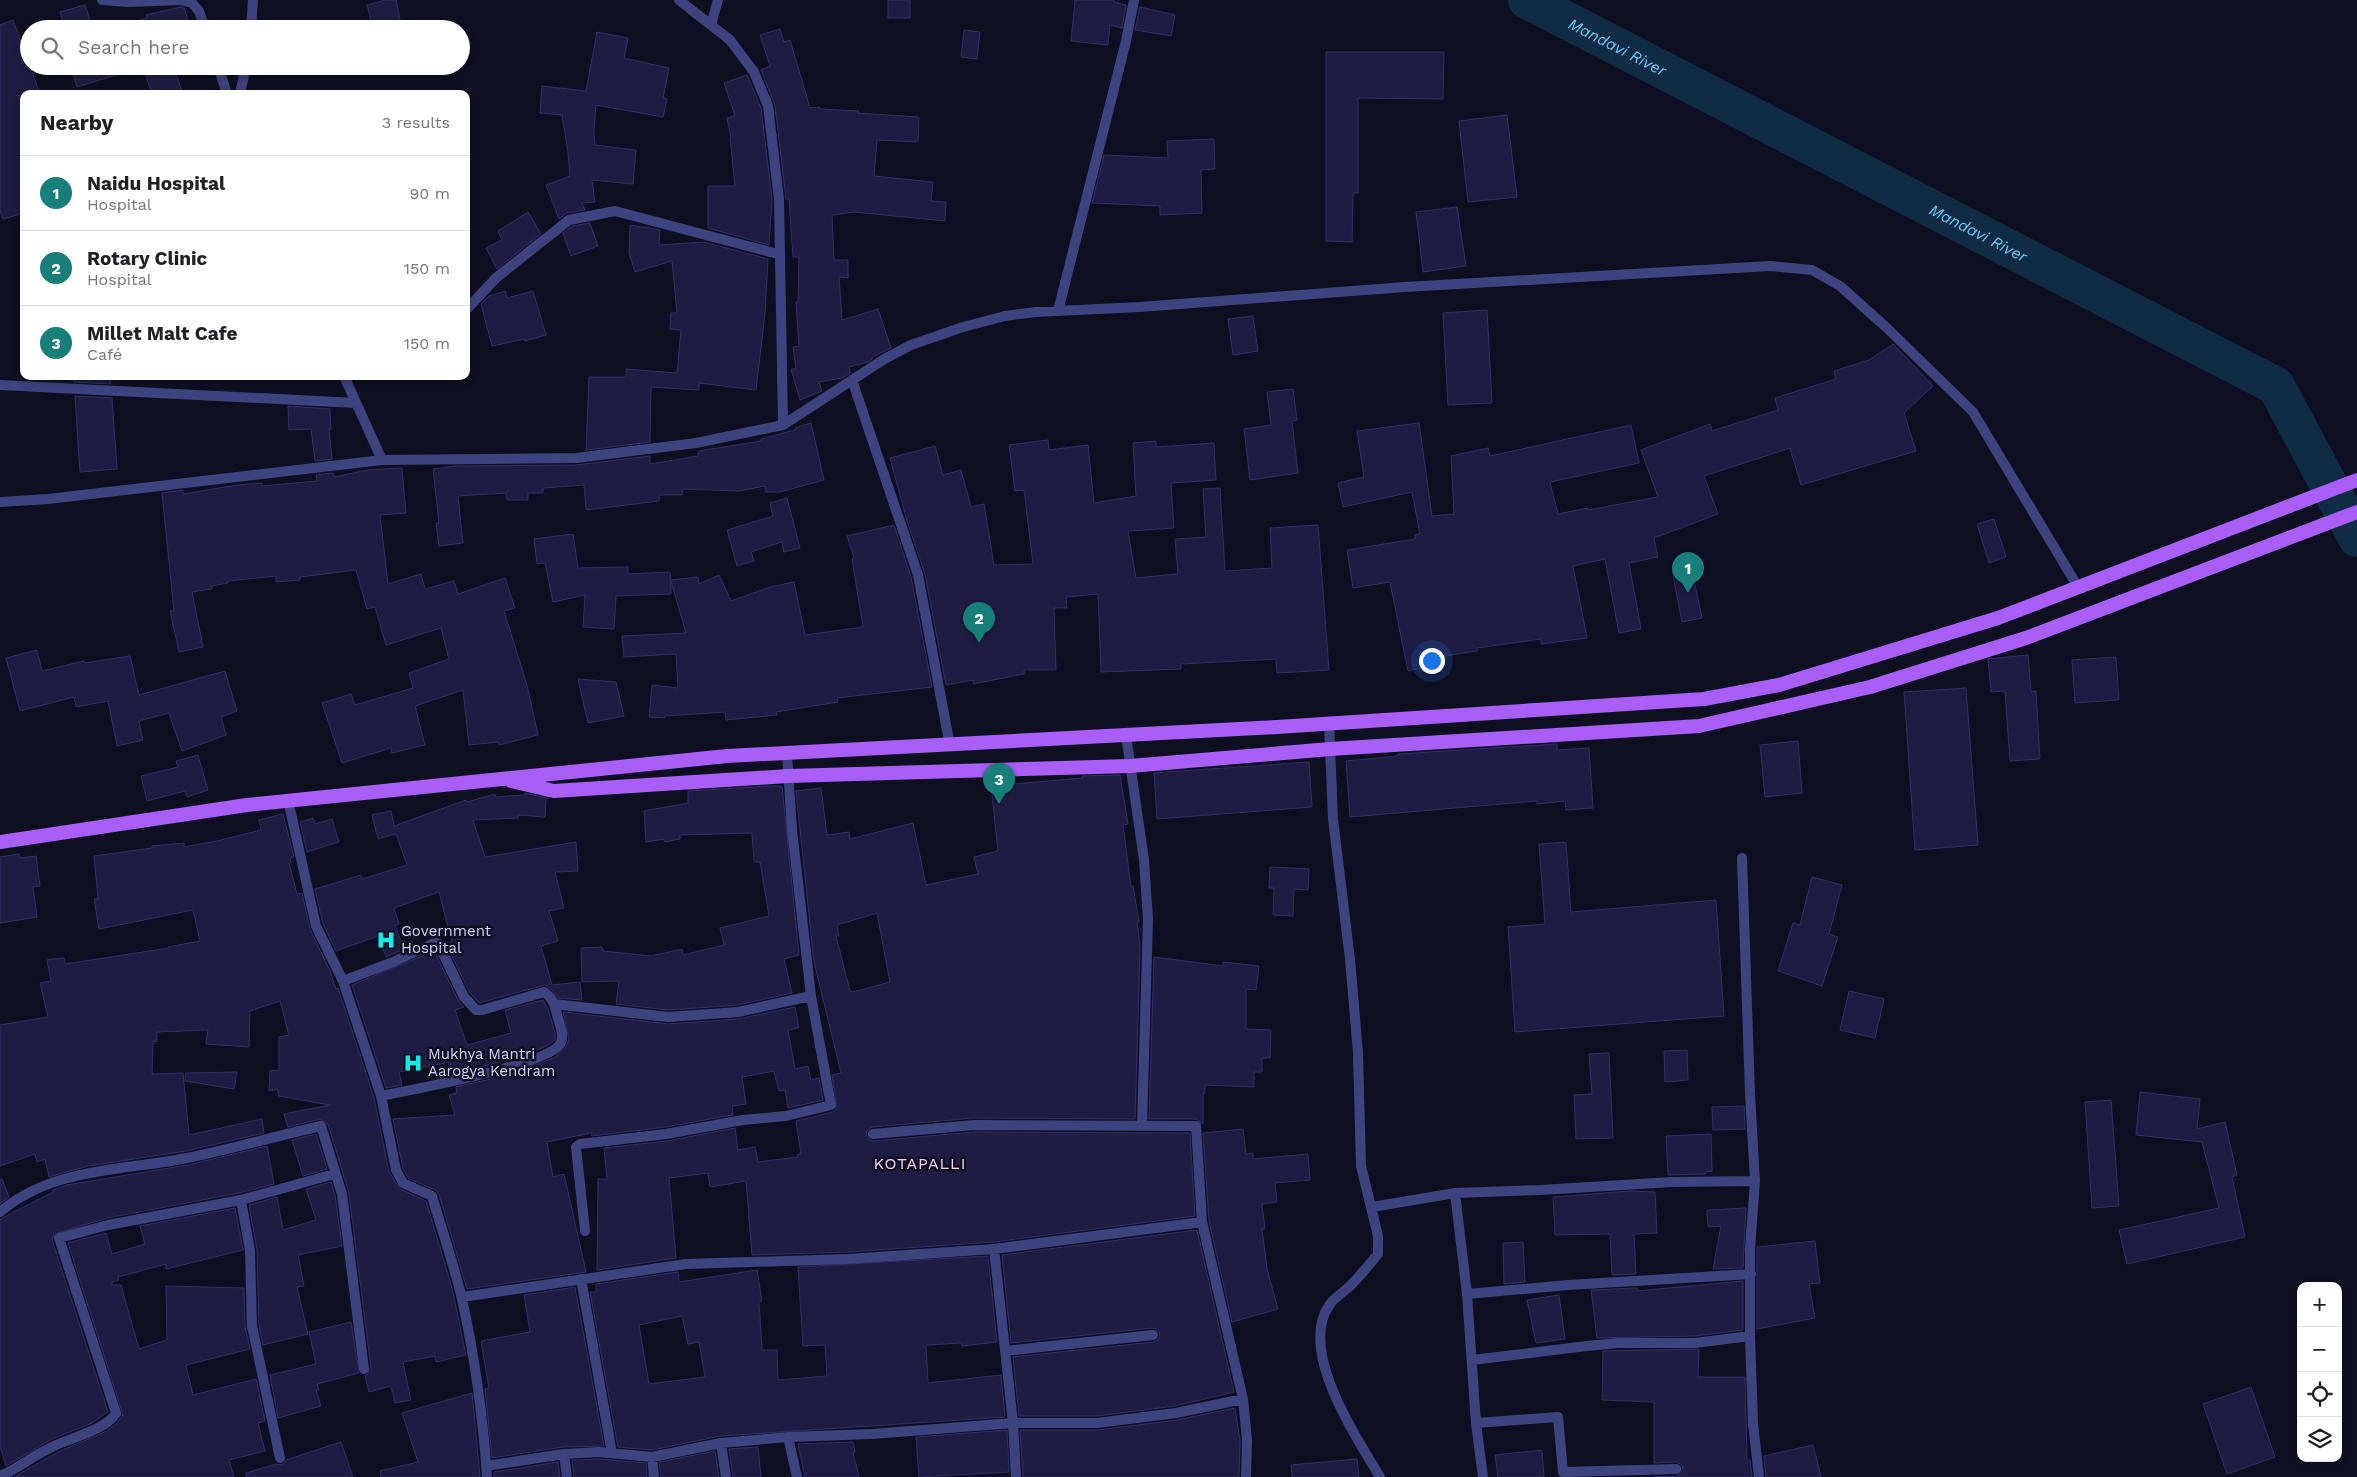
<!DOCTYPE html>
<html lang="en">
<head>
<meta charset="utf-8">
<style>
  :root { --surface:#fff; --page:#f6f6f6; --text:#202124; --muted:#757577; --line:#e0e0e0; --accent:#177e7a }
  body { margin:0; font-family:"Work Sans",sans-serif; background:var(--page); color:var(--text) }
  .controls { position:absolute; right:15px; bottom:15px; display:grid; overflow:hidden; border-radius:10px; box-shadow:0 2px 8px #0003 }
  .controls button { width:45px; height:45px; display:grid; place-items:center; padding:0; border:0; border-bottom:1px solid var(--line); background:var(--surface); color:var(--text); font:25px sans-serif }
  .you { position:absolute; left:1431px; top:660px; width:18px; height:18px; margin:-12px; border:4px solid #fff; border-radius:50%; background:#1a73e8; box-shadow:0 0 0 8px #1a73e833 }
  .badge { display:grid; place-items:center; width:32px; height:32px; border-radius:50%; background:var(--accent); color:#fff; font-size:16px; font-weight:700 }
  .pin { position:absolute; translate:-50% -41px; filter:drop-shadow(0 1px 2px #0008) }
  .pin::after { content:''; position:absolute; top:26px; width:18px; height:15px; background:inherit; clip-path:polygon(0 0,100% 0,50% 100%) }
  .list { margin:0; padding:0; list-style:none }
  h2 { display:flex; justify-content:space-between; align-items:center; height:65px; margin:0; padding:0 20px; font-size:21px }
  h2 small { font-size:16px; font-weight:400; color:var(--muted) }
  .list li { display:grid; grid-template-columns:32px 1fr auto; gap:15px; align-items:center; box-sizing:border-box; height:75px; padding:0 20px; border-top:1px solid var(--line) }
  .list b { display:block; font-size:19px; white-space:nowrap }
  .list p { margin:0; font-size:16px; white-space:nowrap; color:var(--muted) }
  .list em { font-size:16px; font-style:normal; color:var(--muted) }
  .icon { flex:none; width:28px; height:28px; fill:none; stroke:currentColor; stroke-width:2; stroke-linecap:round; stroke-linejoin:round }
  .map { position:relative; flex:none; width:2357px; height:1477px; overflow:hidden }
  .search { position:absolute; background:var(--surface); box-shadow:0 2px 8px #0003; left:20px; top:20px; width:450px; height:55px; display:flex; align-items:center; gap:12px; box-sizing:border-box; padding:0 18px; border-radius:28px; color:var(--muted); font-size:19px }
  .panel { position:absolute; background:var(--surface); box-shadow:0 2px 8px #0003; left:20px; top:90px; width:450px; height:290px; border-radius:10px }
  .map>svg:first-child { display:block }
</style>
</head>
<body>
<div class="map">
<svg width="2357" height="1477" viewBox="0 0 2357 1477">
  <rect width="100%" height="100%" fill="#0f0f22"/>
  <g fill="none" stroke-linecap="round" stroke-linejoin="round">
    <path stroke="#102c44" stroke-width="38" id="s1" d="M1527 0 2276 386 2357 538"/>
  </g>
  <path fill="#1e1c42" stroke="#322f6c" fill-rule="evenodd" d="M386 0H396L402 29H373L367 5Z
    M888 0H910V18H888Z
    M1075 0H1114V2L1126 5 1122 28 1110 25 1108 45 1071 41Z
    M85 5 93 29H66L60 12Z
    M181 7 184 8 191 29H124V25L147 18 146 15Z
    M1140 7 1175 15 1171 36 1135 30Z
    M13 20 40 94H24V213L3 219 0 211V25Z
    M780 29 784 42 790 40 810 108 819 107 820 109 859 111 858 113 919 117 918 142 877 140 874 176 933 182 931 201 946 202 945 221 854 212 832 215 834 260H848V278L839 277 842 320 878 309 891 348 872 357V359L868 362 849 367 850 373 842 378 819 382 822 391 800 400 791 369H796L793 347 799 346 796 302H798L799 257H793L789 199H786L775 105 761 70 770 66 760 35Z
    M964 30 980 32 977 59 961 57Z
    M597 32 628 38 624 58 669 68 663 98 667 99 663 117 596 105 594 131 595 145 636 150 633 184 592 180 595 202 582 203 585 210 567 213 559 219 546 185 570 176 568 152 562 115 540 113 542 86 586 91Z
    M1326 52H1444L1443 99 1358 98V193H1353L1352 242 1326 241Z
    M71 66H131L132 70 77 87Z
    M143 66H173L183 94H152Z
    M747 75 761 108 772 199 769 245 708 228V186H735L730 138H731L727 118 735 116 724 83Z
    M1507 115 1517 197 1468 202 1459 121Z
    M1214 139 1215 169 1201 170 1202 213 1160 215V206L1092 203 1104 155 1168 158 1167 141Z
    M1457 207 1466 266 1423 272 1416 212Z
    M528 212 541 234 497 269 486 248 502 240 498 231Z
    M590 223 598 246 571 256 563 233 572 226Z
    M630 225 660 230 659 245 704 242 768 259 765 313 756 390 699 383V390L651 387 650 442 586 450 589 377H626V369L677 373 681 330 670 329 671 313H677L672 261 635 272 629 253Z
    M505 291 507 298 533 291 546 335 525 341V339L492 346 481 304 489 296Z
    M1487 310 1492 403 1448 405 1443 313Z
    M1253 316 1258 351 1233 355 1228 319Z
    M1893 344 1933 386 1904 413 1916 451 1801 485 1790 448 1704 476 1718 514 1654 538 1658 557 1629 563 1641 629 1619 633 1605 559 1573 566 1587 638 1541 644V639L1477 648V651L1439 657 1440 664 1408 671 1390 582 1353 588 1347 550 1415 539V535L1420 534 1412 492 1343 507 1338 483 1364 477 1357 431 1419 423 1432 516 1454 514 1451 456 1488 448 1490 456 1631 425 1639 463 1550 482 1558 514 1588 508V510L1658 497 1641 450 1710 424 1712 431 1778 410 1775 398 1836 379 1834 371 1869 360Z
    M73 376H110L111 384 74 382Z
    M1293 389 1297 420 1292 421 1298 473 1250 480 1244 429 1271 425 1267 392Z
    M75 396 112 398 117 469 80 472Z
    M288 406 330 409 331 429H329L332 459 315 461 311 429 289 430Z
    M811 423 824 480 780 492H766L765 486 739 491 683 489 682 495H659V501L586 510 584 485 543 488V493H528V500H507L506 493 458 496 463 543 439 546 436 523H439L433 469 456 466 576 465 650 456V464L698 456 699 451 761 441V439L795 430V428Z
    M1048 440 1049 450 1088 445 1094 503 1136 496 1133 443 1156 441V447L1214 443 1216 480 1171 483 1174 528 1128 531 1136 578 1178 574 1175 539 1206 537 1203 489 1220 488 1225 571 1272 568 1270 528 1318 525 1329 670 1277 673 1276 659 1181 664V669L1101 672 1098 594 1066 597 1067 608H1054L1056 670H1024V674L973 684V680L946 685 925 574 907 521 890 458 935 446 943 475 961 470 971 507 984 504 994 565 1033 564 1024 490 1015 491 1009 445Z
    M402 468 406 513 380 515 388 584 421 574 425 589 454 581 458 594 505 578 515 608 504 611 527 685 538 735 499 745 498 742 469 745 463 690 415 706 425 745 392 753 391 748 342 763 322 703 351 694 355 705 413 688 409 673 449 659 441 628 386 645 375 607 367 609 356 570 300 577V580L276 582V576L228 581V583L212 586V589L192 592 203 647 179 652 170 611H174L162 493 183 490V494L237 485 262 483V486L317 481 316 475 333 473 334 477 368 470Z
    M787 498 800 548 784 552 782 542 751 552 754 561 737 566 727 530 773 516 770 503Z
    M1994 519 2006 557 1989 563 1977 524Z
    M894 525 911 577 932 687 837 698 838 702 776 712 777 715 726 720 725 712 665 716V718L649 717 652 685 678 688 676 654 624 657 622 636 686 633 671 581V594L616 596 614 629 583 627 585 595 553 602 545 563 537 564 534 539 573 534 578 568 628 567V574L670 572 671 580 698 577 699 584 719 575 731 601 770 587 794 582 805 635 863 627 852 559 854 558 847 536Z
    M1691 566 1702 618 1682 622 1672 570Z
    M37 650 42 671 84 661 85 663 130 656 139 695 225 671 237 711 221 717 226 735 182 751 169 713 139 721 143 740 117 746 108 701 76 707 74 697 20 711 6 658Z
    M2028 655 2031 692 2036 691 2040 759 2010 761 2005 691 1991 692 1988 659Z
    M2116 657 2119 700 2075 703 2072 660Z
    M578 679 616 682 624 716 588 723Z
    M1966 688 1978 845 1915 850 1904 692Z
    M1798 741 1802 793 1765 797 1760 745Z
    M1557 744V750L1589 748 1593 808 1566 810 1565 801 1537 804V801L1350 817 1346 761 1398 756V754Z
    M198 755 208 790 187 797 185 791 147 801 141 776 178 767 176 761Z
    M1309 762 1312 807 1157 819 1154 773Z
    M1120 775 1128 824 1123 825 1131 887 1133 886 1139 922H1137L1140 946 1135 1119 973 1118 872 1127 867 1131 866 1135 870 1140 874 1141 974 1132 1190 1133 1195 1216 993 1242 848 1252 752 1255 746 1181 710 1187 708 1173 669 1178 676 1258 597 1270 598 1179H607L604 1148 667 1141 735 1128 738 1150 755 1147 758 1162 798 1157 797 1154H801L796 1121 833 1112 837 1108 832 1075 841 1073 814 962 796 791 821 788 827 835 849 832 850 839 913 823 926 885 978 874 974 857 998 851 991 786 1082 778V776ZM877 913 890 982 853 992 850 991 836 936H839L837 925Z
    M770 786H782L799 955 784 959 792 993 737 1005 668 1010 616 1004 619 981 582 982 581 948 602 947 603 951 651 956 682 949 683 955 724 945 720 928 769 916 760 862H754L752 833 680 835V839L665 842 664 839 646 842 644 811 688 803V791Z
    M525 793 546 798 545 817 518 815V818L473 820 485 857 576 842 578 871 555 872 564 908 549 911 558 941 541 946 552 985 580 982 582 1000 558 998 552 990 545 985 479 1003 470 993 446 944 452 942 439 892 394 908 399 924 395 925 404 949 386 957 378 936 336 951 323 924 315 889 361 875 362 879 407 865 396 834 378 839 372 815 391 811 394 826 466 800 467 802 495 794 496 797 525 795Z
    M283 814 294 857 290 858 291 862 289 863 297 894 302 893 310 929 330 971 336 989 338 988 374 1098 389 1172 400 1189 426 1201 452 1288 464 1346 466 1355 436 1362 435 1356 403 1362 411 1400 395 1403 391 1386 369 1392 365 1376 368 1374 371 1368 349 1193 328 1124 320 1119 288 1127 284 1114 330 1105 279 1096 277 1089 269 1091 270 1071 279 1070V1037L289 1035 280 1001 250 1011 249 1047 206 1044 208 1030 157 1032V1042L153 1041 152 1074 183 1073 189 1135 262 1119 264 1133 186 1151 88 1166 49 1177 45 1159 37 1162 35 1154 0 1166V1025L48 1017 40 983 51 981 47 960 64 958 65 964 169 948 168 947 200 941 193 910 99 929 94 899H98L94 856 152 848V846L184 843V847L217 841 261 830 259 820Z
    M313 818 315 824 332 819 339 842 307 852 300 822Z
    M1566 842 1571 912 1716 900 1724 1016 1515 1032 1508 927 1545 924 1539 844Z
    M19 854 20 858 36 856 40 886 33 887 37 917 0 923V857Z
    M1270 867 1309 869 1308 890 1294 889 1293 916 1273 915 1274 888H1269Z
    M1812 877 1842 885 1829 934 1838 937 1822 986 1778 971 1793 923 1800 925Z
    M434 951 458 1000 464 1007 455 1010 467 1045 511 1033 505 1010 543 1000 548 1009 555 1033V1040L546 1046 529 1054 453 1074 450 1062 399 1072 402 1085 386 1088 352 985Z
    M1154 957 1223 966V962L1259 966 1256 990 1246 989V1029L1271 1030 1270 1058H1262V1072H1254V1087L1205 1085V1093H1203V1124L1196 1119H1149Z
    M1849 991 1884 999 1875 1038 1840 1030Z
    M795 1007 799 1028 788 1030 795 1069 808 1066 811 1080 819 1078 823 1100 788 1108 785 1090 779 1091 774 1071 742 1077 746 1104 732 1106 733 1115 665 1127 592 1136 591 1133 547 1142 553 1177 564 1174 586 1272 467 1289 439 1194 435 1190 408 1178 403 1168 393 1119 455 1115 449 1095 457 1093 456 1087 508 1075 554 1058 566 1047 569 1040 563 1012 668 1024 738 1019Z
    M1687 1050 1688 1080 1665 1082 1664 1051Z
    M1609 1053 1613 1138 1576 1139 1574 1095 1592 1094 1589 1054Z
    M237 1072 234 1089 185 1081 186 1073Z
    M2140 1092 2200 1099 2197 1129 2225 1122 2237 1175 2232 1177 2245 1237 2127 1264 2119 1230 2219 1208 2202 1142 2136 1135Z
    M2111 1100 2119 1206 2092 1208 2085 1102Z
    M1744 1106 1745 1129 1713 1130 1712 1107Z
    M1243 1129 1246 1154 1253 1153V1159L1308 1154 1310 1180 1275 1183 1277 1202 1262 1204 1265 1229H1262L1267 1269 1278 1309 1232 1322 1209 1221 1203 1133Z
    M316 1134 327 1169 303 1176 292 1140Z
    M1711 1134 1712 1171 1705 1172V1174L1668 1175 1666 1136Z
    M267 1146 274 1184 239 1193 107 1218 54 1234 52 1240 108 1412 92 1423 52 1439 6 1466 0 1446V1219L53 1192V1190L67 1185 188 1165Z
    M0 1179H2L9 1197 0 1204Z
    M331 1182 335 1195 342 1246 298 1255 304 1286 297 1287 308 1334 263 1345 259 1325 257 1250 249 1205 277 1197 283 1230 316 1220 306 1189Z
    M1630 1191 1655 1192 1657 1233 1634 1234 1636 1274 1612 1275 1610 1234 1555 1235 1553 1197Z
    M235 1208 243 1250 166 1269V1264L118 1277 119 1280 112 1282V1285H121L139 1349 167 1340 166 1286 244 1288 245 1326 250 1349 186 1365 193 1395 256 1379 265 1421 258 1423 265 1451 229 1460 234 1477H14L58 1452 107 1431 116 1424 123 1415 68 1243 106 1233 112 1254 145 1244 140 1226Z
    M1746 1208 1743 1268 1713 1269 1721 1226 1708 1227 1707 1210Z
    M1197 1230 1234 1392 1175 1406 1097 1416H1019L1013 1357 1154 1342 1159 1338 1160 1334 1156 1329 1152 1328 1011 1343 1002 1255Z
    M1815 1241 1820 1283 1809 1284 1815 1318 1757 1329V1247Z
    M1523 1242 1525 1282 1504 1284 1503 1243Z
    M988 1256 997 1342 962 1346 961 1343 926 1345 928 1383 1001 1375 1005 1417 720 1436 652 1450 618 1447 590 1292H596V1284L678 1272 679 1282 757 1270 762 1301 759 1302 762 1350H777L778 1380 827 1376 825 1345 803 1346 798 1267ZM682 1316 688 1344 699 1342 705 1377 649 1384 639 1325Z
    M1743 1281V1330L1695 1336 1597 1338 1591 1290 1637 1288V1291Z
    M575 1287 604 1446 563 1447 492 1458 485 1389 489 1388 481 1341 530 1332 524 1295Z
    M1559 1295 1565 1339 1536 1343 1527 1300Z
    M351 1322 359 1373 317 1384 319 1390H316L321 1406 278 1418 270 1375 316 1364 309 1332Z
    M1699 1349 1698 1377H1745L1747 1460H1750L1752 1477H1654L1677 1476 1683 1469 1682 1465 1676 1462 1654 1463V1402L1602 1400 1603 1351Z
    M2251 1387 2275 1457 2227 1474 2203 1404Z
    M472 1393 480 1477H381L380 1471 418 1462 402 1413Z
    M1235 1408 1240 1441 1239 1477H1023L1020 1430H1098L1177 1420Z
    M1007 1430 1009 1472 919 1477 916 1437Z
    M341 1442 353 1477H246V1473L276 1464 282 1465 286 1460Z
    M853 1442 855 1452 853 1453 859 1477H805L798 1444Z
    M1813 1445 1821 1477H1766L1764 1456Z
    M758 1447 761 1477H733L729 1449Z
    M1542 1450 1544 1477H1498L1495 1455Z
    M715 1451 719 1477H661L659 1462Z
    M599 1459 646 1463 647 1477H574L572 1460Z
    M1357 1459 1359 1477H1292L1291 1465Z
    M558 1462 560 1477H494V1472Z"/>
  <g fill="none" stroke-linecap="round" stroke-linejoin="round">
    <path stroke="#3c437e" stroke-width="10" d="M102 0 128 2 180 0 192 3 199 11 205 29
      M679 0 730 40 754 72 768 106 779 199 783 425 886 358 911 345 963 327 1005 316 1036 312 1140 307 1405 287 1770 266 1812 270 1840 286 1887 328 1973 412 2078 587
      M711 25 718 0
      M251 29 253 0
      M218 66 227 94
      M240 94 246 66
      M466 310 496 278 569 220 615 211 778 254
      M1058 311 1126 41 1134 0
      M344 376 382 460
      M852 380 918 575 950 746
      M0 385 356 403
      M0 502 48 499 382 460 576 458 696 443 783 425
      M1329 723 1333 819 1350 959 1358 1053 1361 1166 1378 1236V1254C1369 1265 1360 1276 1350 1286 1344 1292 1335 1297 1330 1304 1297 1350 1356 1436 1380 1477
      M1126 735 1144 860 1148 919 1142 1126
      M288 800 316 926 343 981 381 1096 396 1170 403 1183 432 1196C442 1230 454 1265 462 1299 475 1358 483 1417 487 1477
      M1742 858 1750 1094 1755 1181 1750 1249V1336L1753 1423 1759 1477
      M343 981 393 962 434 943H438L464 997 476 1010H482L544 992C554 998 555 1008 558 1018 560 1026 565 1037 560 1044 548 1065 410 1090 381 1096
      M554 1004 668 1017 738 1012 811 996
      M873 1134 974 1125 1196 1126 1202 1222 1243 1399 1247 1440 1246 1477
      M1455 1193 1467 1294 1476 1423 1483 1477
      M241 1200 250 1251 252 1326 280 1458
      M1372 1207 1455 1193 1540 1190 1672 1182 1755 1181
      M0 1212C53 1167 123 1171 187 1158 232 1149 276 1136 321 1126L342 1194 364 1369
      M585 1231 576 1147 580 1144 666 1134 743 1120 786 1116 831 1105 811 996 792 830 787 754
      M994 1249 1013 1423 1016 1477
      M581 1279 612 1453
      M1467 1294 1568 1285 1751 1274
      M462 1297 686 1264 848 1259 994 1249 1202 1222
      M1005 1351 1153 1335
      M1472 1360 1587 1346 1618 1343H1695L1750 1336
      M1476 1423 1558 1417 1563 1472 1676 1469
      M788 1437 797 1477
      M721 1443 726 1477
      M564 1454 567 1477
      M652 1457 654 1477
      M486 1466 564 1454 599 1452 652 1457 721 1443 788 1437 872 1434 1013 1423H1097L1176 1413 1243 1399
      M0 1476C17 1469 31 1457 48 1449 65 1439 106 1431 116 1413L59 1238 108 1225 241 1200 334 1174"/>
    <path stroke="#a85ef7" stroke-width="14" d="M511 781 554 791 788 776 1130 766 1330 749 1699 726 1870 687 2026 638 2357 512
      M0 842 247 805 727 756 1277 727 1704 699 1779 685 1998 618 2357 480"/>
  </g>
  <defs>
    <g id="hospital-bare" transform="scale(1.5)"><path d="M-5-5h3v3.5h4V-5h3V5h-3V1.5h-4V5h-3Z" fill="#0cefe4" stroke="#0f0f22" stroke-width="2.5" paint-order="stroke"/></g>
  </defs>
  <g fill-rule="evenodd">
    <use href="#hospital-bare" x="386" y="940"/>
    <use href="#hospital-bare" x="413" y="1063"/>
  </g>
  <g text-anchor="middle" stroke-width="5" stroke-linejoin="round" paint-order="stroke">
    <g font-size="15" fill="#d2d3fd" stroke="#0f0f22" text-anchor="start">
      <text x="401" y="936">Government<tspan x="401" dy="17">Hospital</tspan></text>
      <text x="428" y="1059">Mukhya Mantri<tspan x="428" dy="17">Aarogya Kendram</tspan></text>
    </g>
    <g font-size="16" font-style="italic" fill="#65c9f7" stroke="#0f0f22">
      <text dy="6" stroke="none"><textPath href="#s1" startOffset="102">Mandavi River</textPath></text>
      <text dy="6" stroke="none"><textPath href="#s1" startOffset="508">Mandavi River</textPath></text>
    </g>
    <g font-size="16" letter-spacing="1" fill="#fdd3f4" stroke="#0f0f22">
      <text x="920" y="1169">KOTAPALLI</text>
    </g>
  </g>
</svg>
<div class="controls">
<button>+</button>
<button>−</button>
<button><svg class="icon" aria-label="locate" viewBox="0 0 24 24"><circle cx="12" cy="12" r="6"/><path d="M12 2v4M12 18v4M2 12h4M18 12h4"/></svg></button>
<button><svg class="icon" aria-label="layers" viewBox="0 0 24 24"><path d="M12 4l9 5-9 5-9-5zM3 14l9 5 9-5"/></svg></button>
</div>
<div class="you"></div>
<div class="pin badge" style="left:1688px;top:593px">1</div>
<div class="pin badge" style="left:979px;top:643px">2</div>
<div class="pin badge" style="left:999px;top:804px">3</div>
<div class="search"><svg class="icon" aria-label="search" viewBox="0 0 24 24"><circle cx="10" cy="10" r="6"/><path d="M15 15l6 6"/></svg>Search here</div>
<section class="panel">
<h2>Nearby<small>3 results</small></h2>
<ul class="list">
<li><span class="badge">1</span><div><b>Naidu Hospital</b><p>Hospital</p></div><em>90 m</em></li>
<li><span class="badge">2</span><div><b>Rotary Clinic</b><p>Hospital</p></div><em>150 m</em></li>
<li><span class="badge">3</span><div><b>Millet Malt Cafe</b><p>Café</p></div><em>150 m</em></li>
</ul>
</section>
</div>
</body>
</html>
